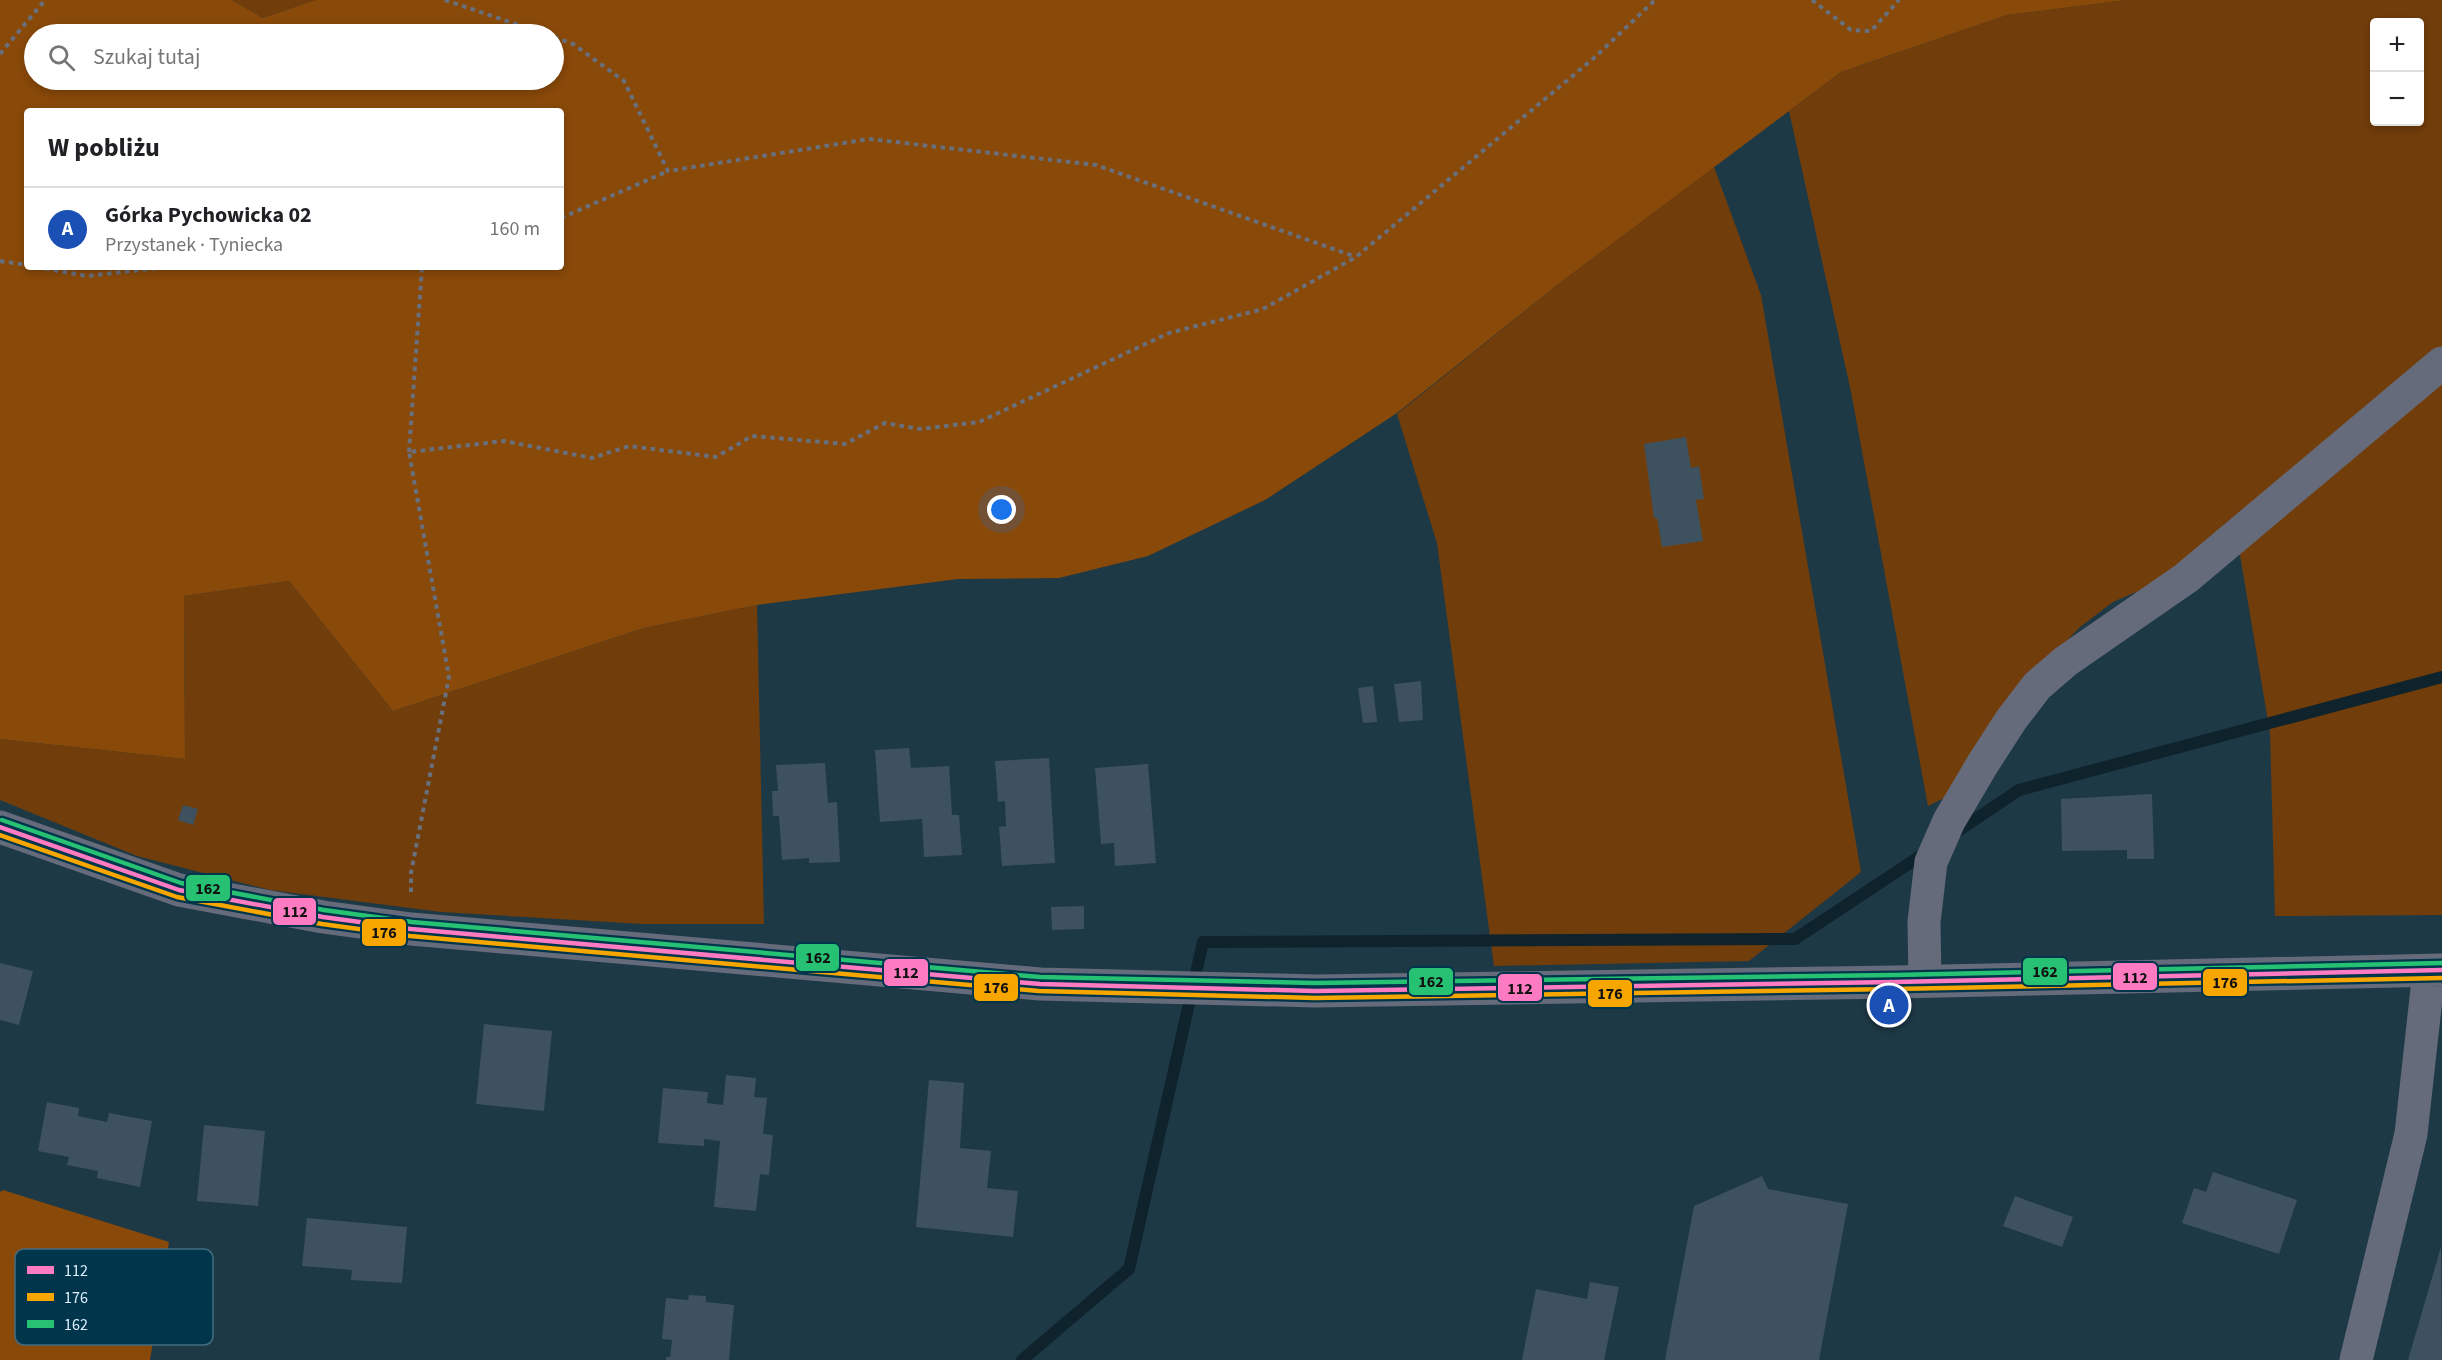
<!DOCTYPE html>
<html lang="pl">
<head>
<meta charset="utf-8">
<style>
  :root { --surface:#fff; --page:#f2f2f2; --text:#202124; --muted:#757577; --line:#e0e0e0; --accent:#576268 }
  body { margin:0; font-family:"Source Sans 3",sans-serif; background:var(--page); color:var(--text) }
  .controls { position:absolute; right:18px; top:18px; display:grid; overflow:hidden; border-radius:6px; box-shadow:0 3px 9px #0003 }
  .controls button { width:54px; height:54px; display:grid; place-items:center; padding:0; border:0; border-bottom:2px solid var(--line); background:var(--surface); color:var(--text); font:30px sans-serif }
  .you { position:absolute; left:1002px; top:510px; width:21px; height:21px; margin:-15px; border:4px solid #fff; border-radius:50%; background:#1a73e8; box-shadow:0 0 0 9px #1a73e833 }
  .badge { display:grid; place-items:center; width:39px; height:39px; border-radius:50%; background:var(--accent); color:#fff; font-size:20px; font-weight:700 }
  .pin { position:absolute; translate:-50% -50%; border:3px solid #fff; box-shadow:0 2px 6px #0006 }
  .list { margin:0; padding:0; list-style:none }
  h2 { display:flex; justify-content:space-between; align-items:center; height:78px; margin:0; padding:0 24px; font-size:26px }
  h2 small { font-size:20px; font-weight:400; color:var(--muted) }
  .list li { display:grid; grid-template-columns:39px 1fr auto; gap:18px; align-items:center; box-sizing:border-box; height:84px; padding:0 24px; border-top:2px solid var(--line) }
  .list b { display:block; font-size:22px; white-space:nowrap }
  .list p { margin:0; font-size:20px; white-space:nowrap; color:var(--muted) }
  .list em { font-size:20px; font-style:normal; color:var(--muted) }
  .icon { flex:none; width:33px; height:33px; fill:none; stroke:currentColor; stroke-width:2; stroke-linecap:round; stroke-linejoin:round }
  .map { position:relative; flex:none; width:2442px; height:1360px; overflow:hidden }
  .search { position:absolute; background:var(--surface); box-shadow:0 3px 9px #0003; left:24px; top:24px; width:540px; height:66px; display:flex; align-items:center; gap:15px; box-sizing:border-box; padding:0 21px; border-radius:33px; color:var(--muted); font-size:22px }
  .panel { position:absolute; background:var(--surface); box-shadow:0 3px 9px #0003; left:24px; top:108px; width:540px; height:162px; border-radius:6px }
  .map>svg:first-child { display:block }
</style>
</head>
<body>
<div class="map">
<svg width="2442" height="1360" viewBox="0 0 2442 1360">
  <rect width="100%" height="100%" fill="#1e3946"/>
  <path fill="#713d0b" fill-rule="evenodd" d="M232 0H315L263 18Z
    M2127 0H2442V915L2275 916 2270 733 2240 555 2178 574 2113 602 2080 627 2024 685 1950 795 1928 806 1851 392 1789 111 1841 72 2007 15ZM2374 22H2420V122H2374Z
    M1714 167 1761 295 1861 872 1749 961 1494 966 1437 543 1397 414 1561 282Z
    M289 581 393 711 644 628 757 605 764 924H643L441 912 270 890 137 856 0 800V739L185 759 184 596Z"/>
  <path fill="#894909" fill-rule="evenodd" d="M0 0H232L263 18 315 0H2127L2007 15 1841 72 1561 282 1397 413 1265 500 1148 556 1059 578 958 579 757 605 644 628 393 711 289 581 184 596 185 759 0 739ZM34 34H554V80H34ZM27 111H561V267H27Z
    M3 1190 169 1242 150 1360H0V1192Z"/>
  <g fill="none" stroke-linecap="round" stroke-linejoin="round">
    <path stroke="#0f232d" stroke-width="12" d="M1952 835 2019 790 2442 677
      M1022 1360 1129 1269 1203 942 1795 939 1928 851"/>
  </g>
  <path fill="#3e515f" d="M1686 437 1691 468 1699 466 1704 499 1696 500 1703 541 1662 547 1657 518H1654L1644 444Z
    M1421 681 1423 720 1399 722 1394 684Z
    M1373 686 1377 722 1363 723 1358 688Z
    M909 748 911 768 949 766 952 815H959L962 855 924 857 922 819 880 822 875 750Z
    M1049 758 1055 863 1002 866 999 827 1006 826 1005 801 998 802 995 761Z
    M825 763 828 803 837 802 840 862 809 863V858L782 860 779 816H773L772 791H778L776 765Z
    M1148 764 1156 863 1115 866 1114 843 1101 844 1095 768Z
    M2152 794 2154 859H2127V850L2062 851 2061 799Z
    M183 805 198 809 193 825 178 820Z
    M1084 906V929L1052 930 1051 907Z
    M0 963 33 971 19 1025 0 1020Z
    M484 1024 552 1031 544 1111 476 1104Z
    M726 1075 756 1078 754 1097 767 1098 763 1134 773 1135 769 1175 760 1174 756 1211 714 1207 720 1141 704 1139V1146L658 1143 663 1088 708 1092 707 1103 723 1105Z
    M929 1080 964 1083 960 1148 991 1151 987 1188 1018 1191 1013 1237 916 1227Z
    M47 1102 79 1108 78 1116 107 1122 109 1113 152 1121 140 1187 97 1178 98 1171 67 1165 69 1157 38 1151Z
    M204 1125 265 1131 258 1206 197 1201Z
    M2213 1172 2297 1200 2279 1254 2182 1223 2194 1188 2206 1192Z
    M1762 1176 1768 1189 1848 1204 1819 1360H1665L1694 1206Z
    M2015 1196 2073 1217 2062 1247 2003 1226Z
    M307 1218 407 1227 402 1283 351 1280 352 1270 302 1266Z
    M2441 1247 2442 1360H2408Z
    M1590 1282 1619 1287 1604 1360H1522L1536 1289 1587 1299Z
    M689 1295 706 1296V1302L734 1305 729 1360H666V1357H670L672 1340 662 1339 666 1298 688 1300Z"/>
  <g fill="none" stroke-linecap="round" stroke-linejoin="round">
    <path stroke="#68707d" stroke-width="4" stroke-dasharray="4.5 4.5" stroke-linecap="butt" d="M445 0 545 34
      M1812 0 1851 30 1871 31 1899 0
      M554 37 573 44 624 81 668 171 869 139 1096 165 1356 257
      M0 54 45 0
      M561 218 668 171
      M0 261 27 265
      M36 267 87 276 167 267
      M409 452 422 267
      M411 892V873L449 677 409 452 504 441 592 458 629 446 716 457 752 436 845 444 885 423 920 429 979 422 1169 333 1263 309 1356 257 1594 58 1655 0"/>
    <path stroke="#656b7a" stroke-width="33" d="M0 827 179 890 323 917 411 929 1040 984 1315 991 1895 982 2442 970
      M1925 981 1924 922 1931 862 1949 821 1982 765 2011 720 2037 686 2066 661 2186 578 2442 363
      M2356 1360 2411 1134 2429 971"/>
    <g stroke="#00354c" stroke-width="9">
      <path id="bus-1" d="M0 827 179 890 323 917 411 929 1040 984 1315 991 1895 982 2442 970"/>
    </g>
    <g stroke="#00354c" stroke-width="9">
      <path id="bus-2" d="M0 835 177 897 322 924 410 936 1039 991 1315 998 1895 989 2442 978"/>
    </g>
    <g stroke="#00354c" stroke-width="9">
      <path id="bus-3" d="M2 820 181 883 324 910 412 922 1040 977 1315 983 1895 975 2442 963"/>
    </g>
    <use href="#bus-1" stroke="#fe7ac1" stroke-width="4.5"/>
    <use href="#bus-2" stroke="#f7a600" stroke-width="4.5"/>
    <use href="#bus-3" stroke="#26c172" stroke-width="4.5"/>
  </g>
  <rect x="15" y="1249" width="198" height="96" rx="9" fill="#00354c" stroke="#436d81" stroke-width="1.5"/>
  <rect x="27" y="1266" width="27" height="8" fill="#fe7ac1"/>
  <rect x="27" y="1293" width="27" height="8" fill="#f7a600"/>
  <rect x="27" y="1320" width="27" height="8" fill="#26c172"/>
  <g font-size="16" fill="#dff1fc">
    <text x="64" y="1276">112</text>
    <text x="64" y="1303">176</text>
    <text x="64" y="1330">162</text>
  </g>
  <g stroke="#00354c" stroke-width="2">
    <rect x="185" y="874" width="46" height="28" rx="6" fill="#26c172"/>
    <rect x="272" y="897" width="45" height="29" rx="6" fill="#fe7ac1"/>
    <rect x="361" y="918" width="46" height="29" rx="6" fill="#f7a600"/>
    <rect x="795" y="943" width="45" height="29" rx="6" fill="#26c172"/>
    <rect x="2022" y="957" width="46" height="29" rx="6" fill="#26c172"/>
    <rect x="883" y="958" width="46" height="29" rx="6" fill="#fe7ac1"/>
    <rect x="2112" y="962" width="46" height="29" rx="6" fill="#fe7ac1"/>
    <rect x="1408" y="967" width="46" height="29" rx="6" fill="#26c172"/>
    <rect x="2202" y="968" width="46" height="29" rx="6" fill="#f7a600"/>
    <rect x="973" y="973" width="46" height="29" rx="6" fill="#f7a600"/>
    <rect x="1497" y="973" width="46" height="29" rx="6" fill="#fe7ac1"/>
    <rect x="1587" y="979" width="46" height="29" rx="6" fill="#f7a600"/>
  </g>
  <g font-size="16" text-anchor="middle" font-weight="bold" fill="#111">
    <text x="208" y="894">162</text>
    <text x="295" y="917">112</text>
    <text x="384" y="938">176</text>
    <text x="818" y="963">162</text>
    <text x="2045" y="977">162</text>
    <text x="906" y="978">112</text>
    <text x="2135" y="983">112</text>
    <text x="1431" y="987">162</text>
    <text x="2225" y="988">176</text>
    <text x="996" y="993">176</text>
    <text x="1520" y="994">112</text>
    <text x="1610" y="999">176</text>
  </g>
</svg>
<div class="controls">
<button>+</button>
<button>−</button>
</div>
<div class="you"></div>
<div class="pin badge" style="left:1889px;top:1005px;background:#1a4fb4">A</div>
<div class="search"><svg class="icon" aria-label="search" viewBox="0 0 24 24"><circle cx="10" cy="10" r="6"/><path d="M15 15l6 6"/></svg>Szukaj tutaj</div>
<section class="panel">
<h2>W pobliżu<small></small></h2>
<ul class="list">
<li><span class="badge" style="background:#1a4fb4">A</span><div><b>Górka Pychowicka 02</b><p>Przystanek · Tyniecka</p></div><em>160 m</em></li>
</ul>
</section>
</div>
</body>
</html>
